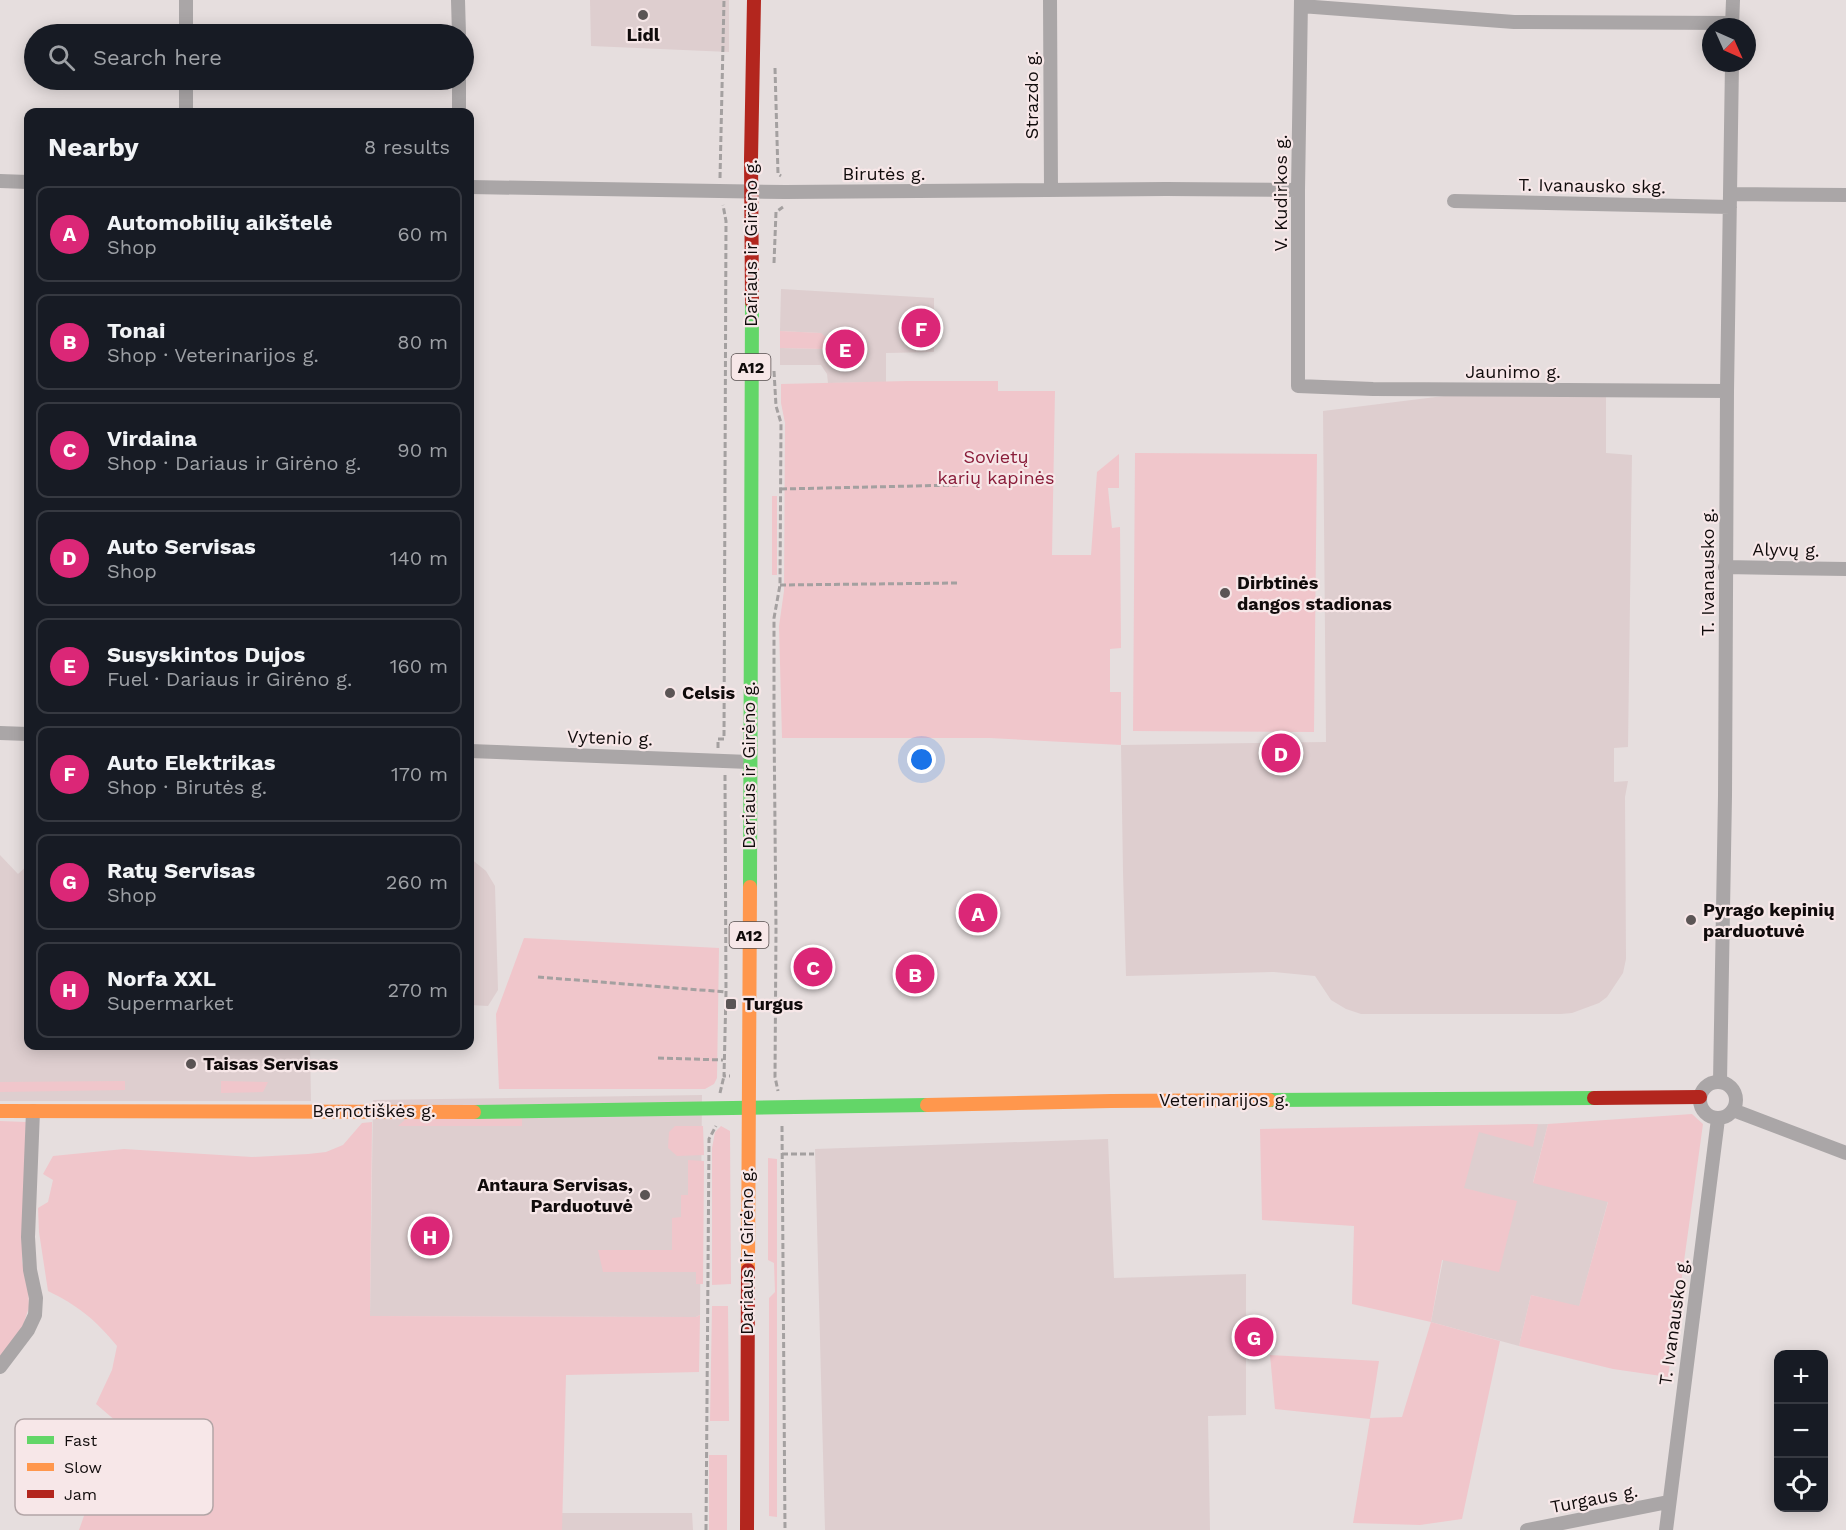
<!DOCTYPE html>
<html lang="en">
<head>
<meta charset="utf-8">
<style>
  :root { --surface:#171b24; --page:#20242c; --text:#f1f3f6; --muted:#9ea1a6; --line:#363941; --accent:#db2777 }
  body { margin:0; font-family:"Work Sans",sans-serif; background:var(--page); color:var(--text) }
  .controls { position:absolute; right:18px; bottom:18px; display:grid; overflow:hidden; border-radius:12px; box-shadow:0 3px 15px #0003 }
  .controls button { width:54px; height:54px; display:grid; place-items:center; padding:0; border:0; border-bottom:2px solid var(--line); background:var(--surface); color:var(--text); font:30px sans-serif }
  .compass { position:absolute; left:1702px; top:18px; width:54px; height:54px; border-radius:50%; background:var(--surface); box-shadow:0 3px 15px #0003; rotate:135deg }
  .you { position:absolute; left:922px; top:760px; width:21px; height:21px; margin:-15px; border:4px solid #fff; border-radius:50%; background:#1a73e8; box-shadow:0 0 0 9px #1a73e833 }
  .badge { display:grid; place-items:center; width:39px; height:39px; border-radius:50%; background:var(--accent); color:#fff; font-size:20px; font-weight:700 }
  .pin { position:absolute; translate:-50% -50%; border:3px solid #fff; box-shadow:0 2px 6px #0006 }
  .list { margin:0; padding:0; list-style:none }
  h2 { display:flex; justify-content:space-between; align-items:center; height:78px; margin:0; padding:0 24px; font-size:26px }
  h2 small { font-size:20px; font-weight:400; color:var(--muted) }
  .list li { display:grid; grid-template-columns:39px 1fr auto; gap:18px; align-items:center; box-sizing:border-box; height:96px; margin:0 12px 12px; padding:0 12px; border:2px solid var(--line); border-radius:12px }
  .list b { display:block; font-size:22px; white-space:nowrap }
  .list p { margin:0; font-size:20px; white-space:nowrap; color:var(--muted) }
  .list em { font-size:20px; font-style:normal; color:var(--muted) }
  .icon { flex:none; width:33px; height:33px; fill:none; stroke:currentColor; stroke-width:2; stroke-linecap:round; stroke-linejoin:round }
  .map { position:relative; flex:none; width:1846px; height:1530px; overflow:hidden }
  .search { position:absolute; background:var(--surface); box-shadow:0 3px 15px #0003; left:24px; top:24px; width:450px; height:66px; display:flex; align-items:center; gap:15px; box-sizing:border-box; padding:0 21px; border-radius:33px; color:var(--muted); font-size:22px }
  .panel { position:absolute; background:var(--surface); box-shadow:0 3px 15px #0003; left:24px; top:108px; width:450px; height:942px; border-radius:12px }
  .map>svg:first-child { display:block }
</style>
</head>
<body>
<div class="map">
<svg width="1846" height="1530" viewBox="0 0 1846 1530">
  <rect width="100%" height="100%" fill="#e6dede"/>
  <path fill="#dececf" d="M590 0H729V52L591 46Z
    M781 289 934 298V352L886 353V382H884L828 383 827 374 821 365H780V348L823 349 821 333 780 331Z
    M1468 393 1606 397V453L1632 455 1628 747 1614 748V782L1628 781 1625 797 1626 959 1623 973 1607 997 1599 1003 1572 1013 1561 1014H1361L1346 1009 1331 1000 1315 976 1274 972 1126 976 1123 872 1121 745 1326 742 1323 411Z
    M0 855 18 874 28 865V1046H310L311 1101H0Z
    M470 858 486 871 495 886 498 990 488 1006 470 1005Z
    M702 1095 700 1315 696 1317 370 1316 373 1100Z
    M1548 1124 1533 1182 1608 1201 1579 1307 1531 1295 1519 1346 1431 1322 1469 1126Z
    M1108 1139 1114 1278 1246 1274V1415L1208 1416 1210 1530H825L815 1149Z
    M562 1513H692L693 1530H562Z"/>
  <path fill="#f0c6cb" d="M780 331 821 333 828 339 829 346 823 349 780 348Z
    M907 381H998V391H1055L1052 555H1091L1097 472 1119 454V488H1108L1112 528 1120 527 1121 648 1110 649V692H1121V745L990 738H782L779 626 784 591 785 423 781 403V384Z
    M1135 453 1317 454 1314 732 1133 731Z
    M772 496H777V575H772Z
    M524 938 719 948 717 1078 714 1084 705 1089H499L496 1014Z
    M125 1081V1090L0 1092V1082Z
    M221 1081 268 1082 263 1092 221 1093Z
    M1692 1114 1703 1124 1668 1377 1613 1369 1519 1346 1531 1295 1579 1306 1608 1202 1533 1183 1548 1124Z
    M408 1117 522 1118V1126H398Z
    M0 1121 26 1122 22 1261 28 1286 29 1307 23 1326 0 1357Z
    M372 1122 370 1316 696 1317 700 1315 699 1372 566 1375 562 1530H79L117 1422 96 1404 112 1370 117 1346C96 1320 77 1305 48 1291L39 1232 38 1208 48 1202 53 1180 43 1174 53 1156 124 1149 252 1157 308 1154 326 1152 343 1145 362 1123Z
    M1538 1124 1533 1147 1479 1132 1464 1188 1517 1201 1499 1272 1442 1260 1431 1322 1500 1341 1462 1519 1420 1525 1353 1523 1370 1419 1275 1409 1270 1355 1379 1361 1370 1418 1402 1417 1431 1322 1352 1304 1354 1226 1262 1220 1260 1129Z
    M675 1126H703L704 1155 677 1156 668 1148 669 1132Z
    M721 1126 730 1131 731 1284 712 1285V1148L715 1132Z
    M768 1158 777 1159V1517L769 1516V1298L775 1292 774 1263 768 1260Z
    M688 1160 704 1161 703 1284H696V1272H603L598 1250H672V1218L681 1217V1195H688Z
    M712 1306H728L729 1421H710Z
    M709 1455H727V1530H709Z"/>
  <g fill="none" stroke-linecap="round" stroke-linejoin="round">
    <path stroke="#a4a0a0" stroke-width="3" stroke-dasharray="6 3" stroke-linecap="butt" d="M775 68 778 174 781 176
      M720 178 724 0
      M774 263 776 212 783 207
      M774 371 776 406 781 423 780 585 774 618V722L776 929 775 1077 778 1091
      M781 489 958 485
      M780 585 959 583
      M718 748V739H724L726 221 723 205
      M725 775 726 992 724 1076H730
      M538 977 726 992
      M658 1058 723 1060
      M720 1093 724 1076
      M782 1126 785 1530
      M782 1154H814
      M706 1530 709 1139 716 1126"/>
    <path stroke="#aaa6a7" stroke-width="14" d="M186 0V34
      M458 0 459 34
      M1050 0 1051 190
      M1301 0 1298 190V386L1373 389 1727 391
      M1301 6 1514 22 1732 23
      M1732 27 1733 0
      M186 80V112
      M459 80V112
      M0 181 28 182
      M470 187 785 192 1166 189 1298 190
      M1731 194 1846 195
      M1454 201 1730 207
      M1725 567 1846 569
      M0 733 28 734
      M470 751 749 762
      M1700 1100a18 18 0 1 1 36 0a18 18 0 1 1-36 0Z
      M1720 1082 1725 796 1727 391 1732 63
      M1733 1110 1846 1153
      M0 1367 28 1330 35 1315 36 1298 30 1270 28 1237 33 1111
      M1527 1530 1668 1502
      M1666 1530 1718 1119"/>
    <path stroke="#63d668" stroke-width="14" d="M750 887 752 302
      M1269 1100 1594 1098
      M474 1112 927 1105"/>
    <path stroke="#ff974d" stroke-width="14" d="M927 1105 1111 1101 1269 1100
      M0 1111 474 1112
      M748 1270 750 887"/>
    <path stroke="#b3261e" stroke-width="14" d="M752 302 751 159 754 0
      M1594 1098 1700 1097
      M747 1530 748 1270"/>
  </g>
  <g fill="#5b5555" stroke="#f7e7e8" stroke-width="2">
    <circle cx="643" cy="15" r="6"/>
    <circle cx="1225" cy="593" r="6"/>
    <circle cx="670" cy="693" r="6"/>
    <circle cx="1691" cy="920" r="6"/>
    <rect x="725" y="998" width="12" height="12" rx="3"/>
    <circle cx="191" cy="1064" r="6"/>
    <circle cx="645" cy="1195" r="6"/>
  </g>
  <g text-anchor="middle" stroke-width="4.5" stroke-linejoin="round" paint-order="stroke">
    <g fill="#f7e7e8" stroke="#554d4d" stroke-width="1.5">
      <rect x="731.5" y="354" width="39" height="26" rx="4.5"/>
      <rect x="729.5" y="922" width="39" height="26" rx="4.5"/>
    </g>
    <g font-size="16" font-weight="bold" fill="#100b0b">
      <text x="751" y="373">A12</text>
      <text x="749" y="941">A12</text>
    </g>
    <g font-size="18" font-weight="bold" fill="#100b0b" stroke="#f7e7e8" text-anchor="start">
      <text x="643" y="41" text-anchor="middle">Lidl</text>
      <text x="1237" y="589">Dirbtinės<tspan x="1237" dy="21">dangos stadionas</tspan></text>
      <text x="682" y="699">Celsis</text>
      <text x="1703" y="916">Pyrago kepinių<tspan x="1703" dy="21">parduotuvė</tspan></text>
      <text x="743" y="1010">Turgus</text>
      <text x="203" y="1070">Taisas Servisas</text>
      <text x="633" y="1191" text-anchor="end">Antaura Servisas,<tspan x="633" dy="21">Parduotuvė</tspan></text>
    </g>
    <g font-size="18" fill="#100b0b" stroke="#f7e7e8">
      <text transform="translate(1032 95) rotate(-90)" y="6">Strazdo g.</text>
      <text x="884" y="180">Birutės g.</text>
      <text transform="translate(1592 186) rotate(1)" y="6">T. Ivanausko skg.</text>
      <text transform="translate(1281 193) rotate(-90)" y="6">V. Kudirkos g.</text>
      <text transform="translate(751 243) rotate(-90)" y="6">Dariaus ir Girėno g.</text>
      <text x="1513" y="378">Jaunimo g.</text>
      <text transform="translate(1786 550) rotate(1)" y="6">Alyvų g.</text>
      <text transform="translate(1708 572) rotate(-90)" y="6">T. Ivanausko g.</text>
      <text transform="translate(610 738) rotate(2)" y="6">Vytenio g.</text>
      <text transform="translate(749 765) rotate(-90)" y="6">Dariaus ir Girėno g.</text>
      <text x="1224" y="1106">Veterinarijos g.</text>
      <text x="374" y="1117">Bernotiškės g.</text>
      <text transform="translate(747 1251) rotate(-90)" y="6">Dariaus ir Girėno g.</text>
      <text transform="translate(1674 1322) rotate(-82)" y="6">T. Ivanausko g.</text>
      <text transform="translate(1594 1499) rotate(-11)" y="6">Turgaus g.</text>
    </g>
    <g font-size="18" fill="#8a1d3a" stroke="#f7e7e8">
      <text x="996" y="463">Sovietų<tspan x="996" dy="21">karių kapinės</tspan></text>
    </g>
  </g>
  <rect x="15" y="1419" width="198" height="96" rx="9" fill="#f7e7e8" stroke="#b2a5a6" stroke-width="1.5"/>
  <rect x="27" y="1436" width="27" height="8" fill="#63d668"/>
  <rect x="27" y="1463" width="27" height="8" fill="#ff974d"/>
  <rect x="27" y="1490" width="27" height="8" fill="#b3261e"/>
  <g font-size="16" fill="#100b0b">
    <text x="64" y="1446">Fast</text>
    <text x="64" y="1473">Slow</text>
    <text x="64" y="1500">Jam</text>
  </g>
</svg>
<div class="controls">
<button>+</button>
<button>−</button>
<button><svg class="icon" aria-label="locate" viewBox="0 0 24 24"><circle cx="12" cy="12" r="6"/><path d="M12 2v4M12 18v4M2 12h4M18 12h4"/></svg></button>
</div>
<svg class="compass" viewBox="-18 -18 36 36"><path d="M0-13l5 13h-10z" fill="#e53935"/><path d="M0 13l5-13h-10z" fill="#9ea1a6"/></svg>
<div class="you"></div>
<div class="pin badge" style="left:978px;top:913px">A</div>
<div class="pin badge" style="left:915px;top:974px">B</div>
<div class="pin badge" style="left:813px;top:967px">C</div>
<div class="pin badge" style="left:1281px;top:753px">D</div>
<div class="pin badge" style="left:845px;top:349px">E</div>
<div class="pin badge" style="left:921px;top:328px">F</div>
<div class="pin badge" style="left:1254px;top:1337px">G</div>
<div class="pin badge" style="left:430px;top:1236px">H</div>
<div class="search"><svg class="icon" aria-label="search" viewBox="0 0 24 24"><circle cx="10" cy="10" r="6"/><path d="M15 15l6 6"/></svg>Search here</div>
<section class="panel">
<h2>Nearby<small>8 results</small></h2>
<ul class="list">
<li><span class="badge">A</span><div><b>Automobilių aikštelė</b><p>Shop</p></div><em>60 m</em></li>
<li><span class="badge">B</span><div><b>Tonai</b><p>Shop · Veterinarijos g.</p></div><em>80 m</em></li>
<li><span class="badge">C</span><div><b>Virdaina</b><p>Shop · Dariaus ir Girėno g.</p></div><em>90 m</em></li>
<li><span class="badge">D</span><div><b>Auto Servisas</b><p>Shop</p></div><em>140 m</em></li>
<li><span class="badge">E</span><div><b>Susyskintos Dujos</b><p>Fuel · Dariaus ir Girėno g.</p></div><em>160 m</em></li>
<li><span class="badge">F</span><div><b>Auto Elektrikas</b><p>Shop · Birutės g.</p></div><em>170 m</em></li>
<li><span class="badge">G</span><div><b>Ratų Servisas</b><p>Shop</p></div><em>260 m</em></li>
<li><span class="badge">H</span><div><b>Norfa XXL</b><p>Supermarket</p></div><em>270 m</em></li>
</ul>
</section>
</div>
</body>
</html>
